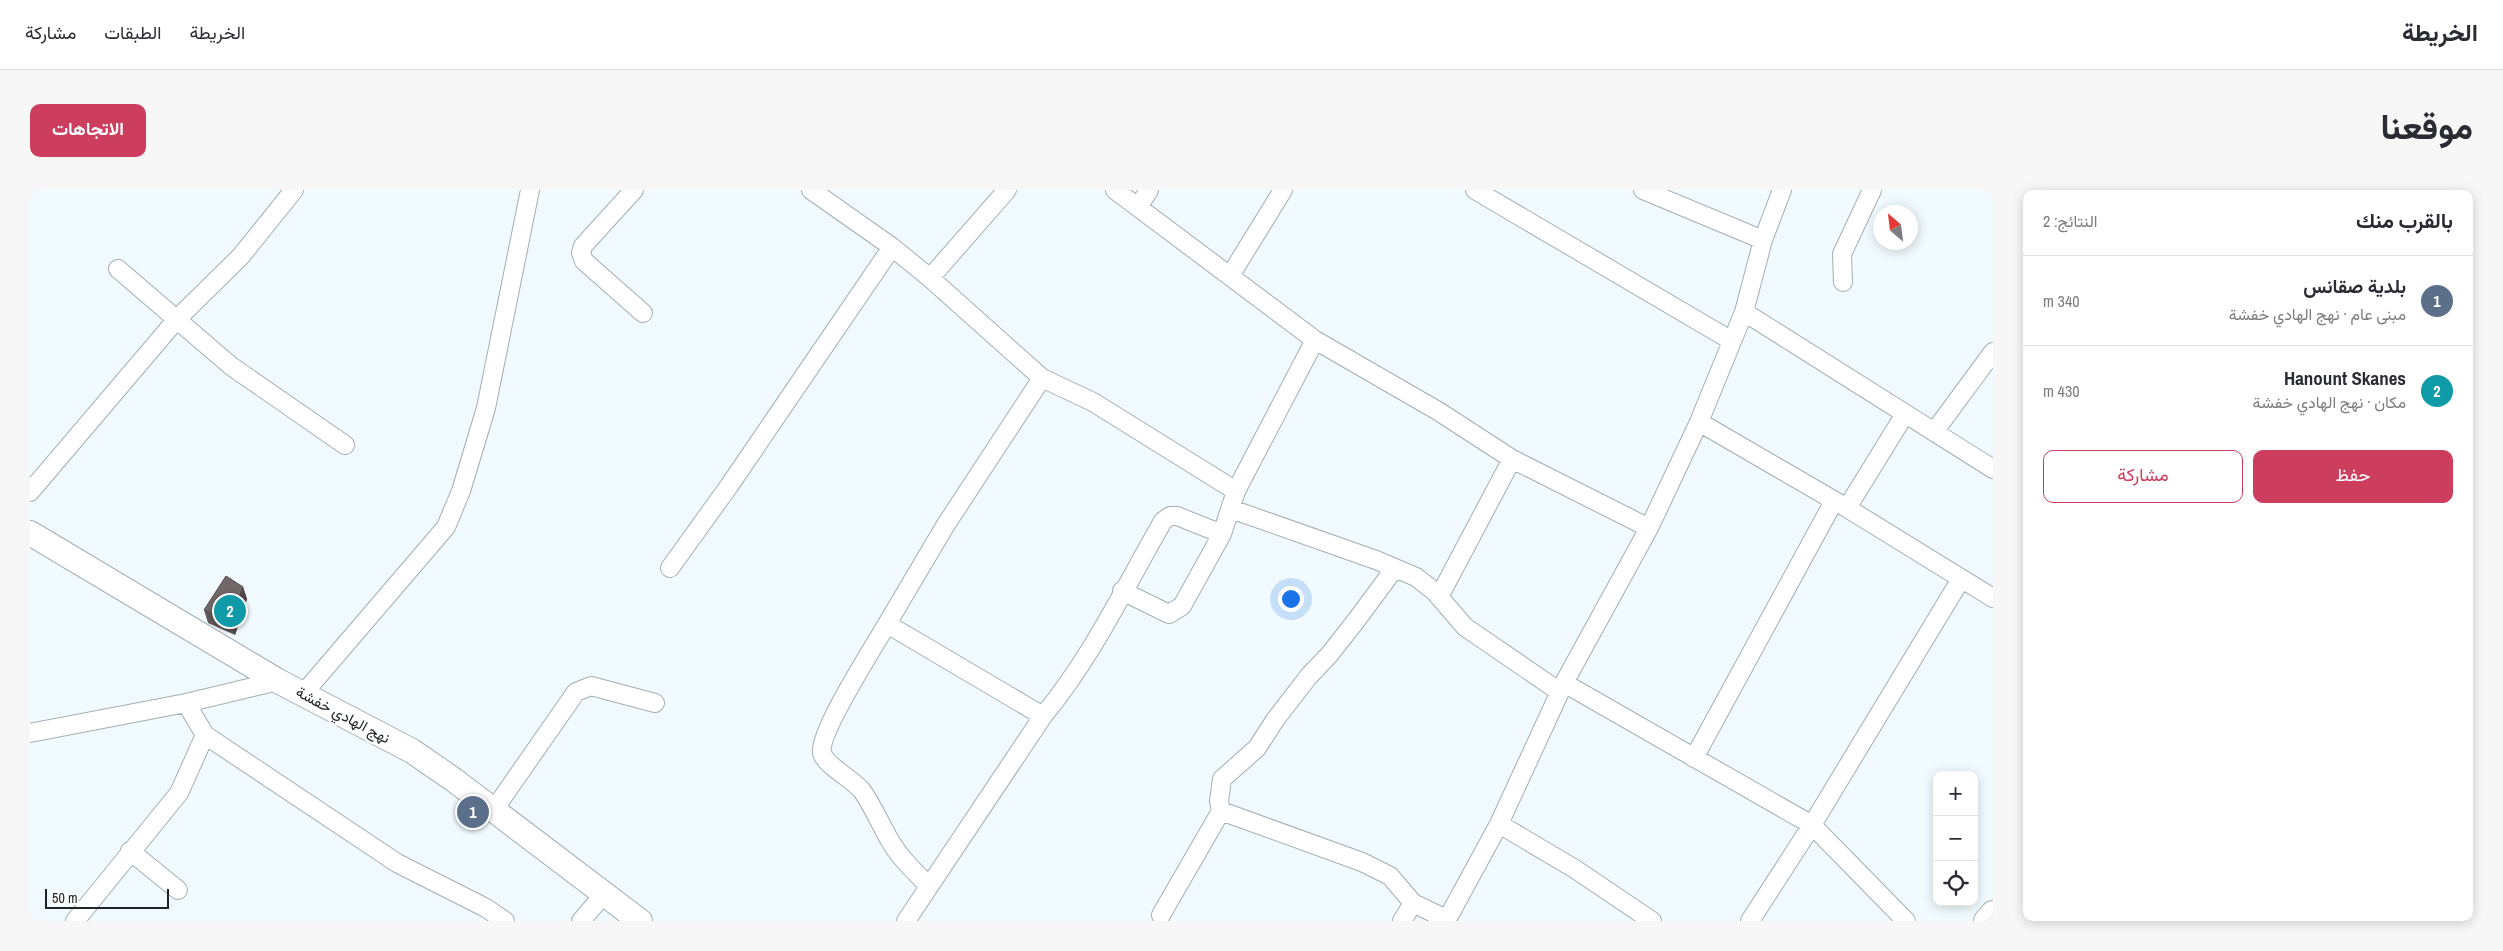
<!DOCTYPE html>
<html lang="ar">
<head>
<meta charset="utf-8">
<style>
  :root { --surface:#fff; --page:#f7f7f7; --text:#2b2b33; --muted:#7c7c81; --line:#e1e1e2; --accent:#cd3d5e }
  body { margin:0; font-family:"Archivo Narrow",Vazirmatn,sans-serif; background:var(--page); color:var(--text); direction:rtl }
  .controls { position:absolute; right:15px; bottom:15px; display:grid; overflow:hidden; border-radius:10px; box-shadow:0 2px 12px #0003 }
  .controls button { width:45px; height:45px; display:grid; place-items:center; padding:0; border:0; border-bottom:1px solid var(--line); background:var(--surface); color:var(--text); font:25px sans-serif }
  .compass { position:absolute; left:1843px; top:15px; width:45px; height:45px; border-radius:50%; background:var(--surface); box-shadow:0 2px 12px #0003; rotate:332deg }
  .scale { position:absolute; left:15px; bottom:12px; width:124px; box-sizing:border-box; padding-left:5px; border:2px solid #202426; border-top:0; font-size:14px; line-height:18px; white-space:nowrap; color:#202426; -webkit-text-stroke:4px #fff; paint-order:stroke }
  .you { position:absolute; left:1260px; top:408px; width:18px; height:18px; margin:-12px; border:4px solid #fff; border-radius:50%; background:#1a73e8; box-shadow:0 0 0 8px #1a73e833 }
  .badge { display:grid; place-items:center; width:32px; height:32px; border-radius:50%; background:var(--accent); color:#fff; font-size:16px; font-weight:700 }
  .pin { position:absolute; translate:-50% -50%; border:2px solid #fff; box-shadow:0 1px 5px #0006 }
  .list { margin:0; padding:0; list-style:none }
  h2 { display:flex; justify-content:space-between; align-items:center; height:65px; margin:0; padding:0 20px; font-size:21px }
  h2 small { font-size:16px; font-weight:400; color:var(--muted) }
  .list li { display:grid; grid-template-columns:32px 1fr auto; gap:15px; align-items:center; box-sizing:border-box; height:90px; padding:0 20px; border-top:1px solid var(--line) }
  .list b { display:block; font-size:19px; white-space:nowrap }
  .list p { margin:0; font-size:16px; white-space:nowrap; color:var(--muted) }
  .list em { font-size:16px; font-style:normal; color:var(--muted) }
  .actions { display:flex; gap:10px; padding:15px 20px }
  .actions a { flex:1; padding:11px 0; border:1px solid var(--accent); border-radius:10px; text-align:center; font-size:18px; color:var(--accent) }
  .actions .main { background:var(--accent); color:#fff }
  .icon { flex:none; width:28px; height:28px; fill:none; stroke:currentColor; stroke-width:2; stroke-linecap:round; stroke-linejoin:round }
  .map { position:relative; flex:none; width:1963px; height:731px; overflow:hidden; direction:ltr; border-radius:10px }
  header { display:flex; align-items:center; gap:30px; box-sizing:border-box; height:70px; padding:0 25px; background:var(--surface); border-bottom:1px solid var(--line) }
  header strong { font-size:24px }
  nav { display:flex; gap:28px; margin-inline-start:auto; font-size:18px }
  .intro { display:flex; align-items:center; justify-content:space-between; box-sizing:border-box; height:120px; padding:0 30px }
  h1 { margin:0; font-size:35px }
  .button { padding:12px 22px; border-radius:10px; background:var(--accent); color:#fff; font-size:18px; font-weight:700 }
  main { display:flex; gap:30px; padding:0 30px }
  aside { flex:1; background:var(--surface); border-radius:10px; box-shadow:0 2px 12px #0003 }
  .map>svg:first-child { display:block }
</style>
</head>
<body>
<header>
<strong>الخريطة</strong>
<nav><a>الخريطة</a><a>الطبقات</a><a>مشاركة</a></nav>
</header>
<div class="intro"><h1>موقعنا</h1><a class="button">الاتجاهات</a></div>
<main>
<aside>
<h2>بالقرب منك<small>النتائج: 2</small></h2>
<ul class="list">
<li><span class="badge" style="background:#5c6f8a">1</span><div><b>بلدية صقانس</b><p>مبنى عام · نهج الهادي خفشة</p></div><em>340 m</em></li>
<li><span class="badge" style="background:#0f9aa8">2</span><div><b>Hanount Skanes</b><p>مكان · نهج الهادي خفشة</p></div><em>430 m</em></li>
</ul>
<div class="actions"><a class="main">حفظ</a><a>مشاركة</a></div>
</aside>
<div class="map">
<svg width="1963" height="731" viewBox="0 0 1963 731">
  <rect width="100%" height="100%" fill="#f1fafe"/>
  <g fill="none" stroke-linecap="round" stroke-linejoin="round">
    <g stroke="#a3aeb3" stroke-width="20">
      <path id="minor" d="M604 0 553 56 551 63 554 71 613 123
        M781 0 862 57 900 88 1012 188 1063 212 1206 301
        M1085 0 1285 150 1408 221 1482 269 1619 338
        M1445 0 1702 151
        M1613 0 1733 50
        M1108 17 1119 0
        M88 79 201 176 315 255
        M1200 86 1253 0
        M900 88 977 0
        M1813 92 1812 64 1842 0
        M1714 122 1963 279
        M1012 188 915 336 857 434 1013 526
        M1669 232 1817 318 1963 408
        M1904 242 1963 162
        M0 302 147 129 211 66 264 0
        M1817 318 1875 224
        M1201 319 1346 370 1386 387 1405 402 1435 437 1530 502
        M640 378 699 296 862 57
        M1092 401 1139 424 1152 416 1192 344 1206 301 1285 150
        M1409 407 1482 269
        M857 434C845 455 788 543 792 563 796 577 824 589 833 602 843 617 850 633 859 649 869 667 884 681 898 695
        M1534 493 1782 635 1876 731
        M273 504 416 337 431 301 456 218 500 0
        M0 543 156 513 248 491
        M175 545 367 673 456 718 475 731
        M1664 568 1804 311
        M463 621 546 502 561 496 625 513
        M1191 621 1189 611 1192 589 1227 558 1245 530 1279 486 1299 465 1325 432 1365 378
        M1469 634 1545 679 1622 731
        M100 661 148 700
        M1131 725 1191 621 1332 672 1360 686 1383 713
        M45 731 149 603 175 545 156 513
        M551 731 574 704
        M876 731 1013 526C1062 467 1095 397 1133 331L1140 326H1147L1192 344
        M1372 731 1383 713 1412 727 1420 724 1469 634 1534 493 1619 338 1669 232 1714 122 1733 50 1752 0
        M1720 731 1782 635 1931 389"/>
    </g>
    <g stroke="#a3aeb3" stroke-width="26">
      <path id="secondary" d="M0 343 248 491 382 561 424 590 610 731
        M1956 731 1963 723"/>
    </g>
    <use href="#minor" stroke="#fff" stroke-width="18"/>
    <use href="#secondary" stroke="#fff" stroke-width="24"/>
  </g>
  <path fill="#63595a" d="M213 397 217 409 205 445 178 433 174 420Z"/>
  <path fill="#50494a" d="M213 397 217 409 205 445 200 433Z"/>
  <path fill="#736869" stroke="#50494a" d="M196 386 213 397 200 433 174 420Z"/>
  <g text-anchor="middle" stroke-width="5" stroke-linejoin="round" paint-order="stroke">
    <g font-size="15" fill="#202426" stroke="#fff">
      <text transform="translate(313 525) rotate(28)" y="5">نهج الهادي خفشة</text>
    </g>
  </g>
</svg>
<div class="controls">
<button>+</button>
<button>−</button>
<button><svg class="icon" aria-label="locate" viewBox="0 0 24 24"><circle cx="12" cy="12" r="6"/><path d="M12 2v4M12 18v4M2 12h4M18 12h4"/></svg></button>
</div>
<svg class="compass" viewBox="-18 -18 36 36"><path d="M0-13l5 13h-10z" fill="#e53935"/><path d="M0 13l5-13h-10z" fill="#7c7c81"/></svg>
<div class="scale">50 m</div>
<div class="you"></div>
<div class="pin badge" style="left:443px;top:622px;background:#5c6f8a">1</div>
<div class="pin badge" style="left:200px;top:421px;background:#0f9aa8">2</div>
</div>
</main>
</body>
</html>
